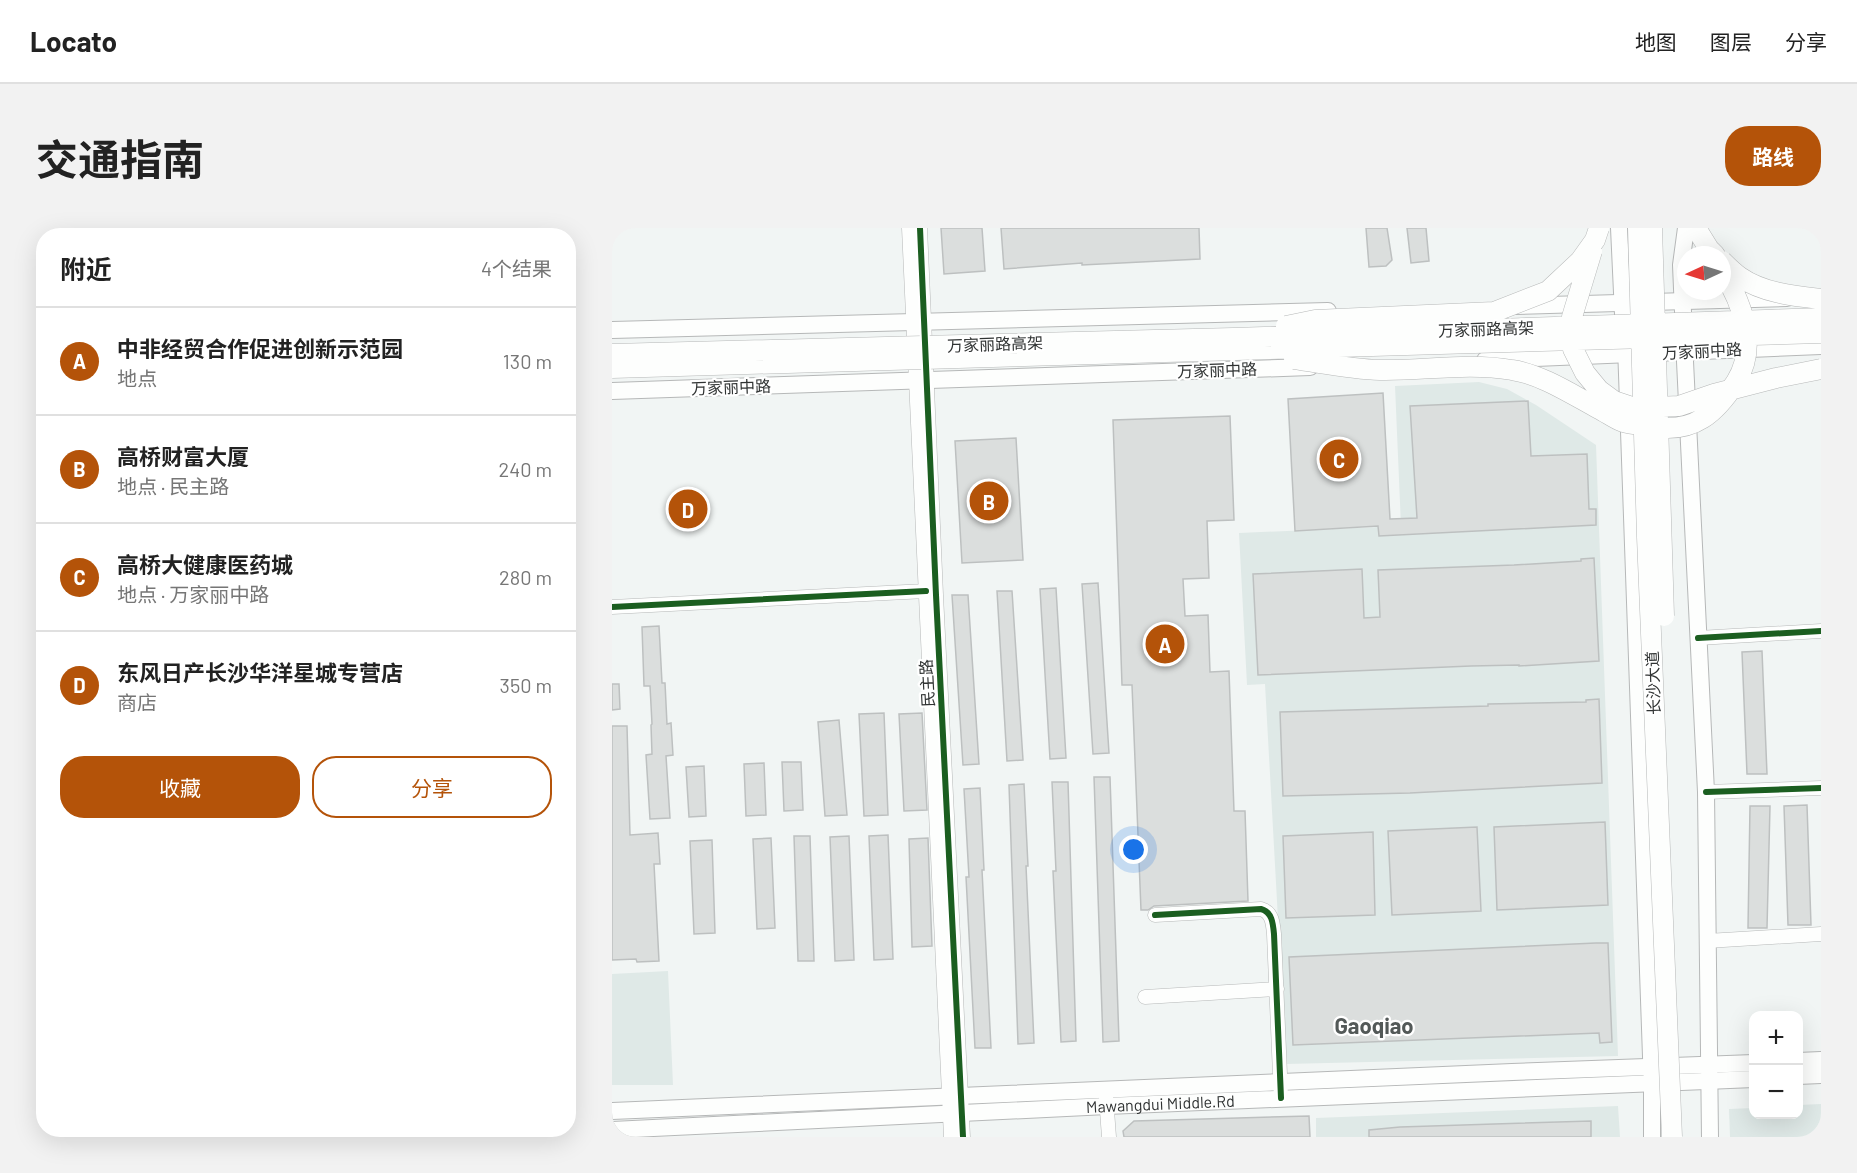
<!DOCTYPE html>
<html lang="zh">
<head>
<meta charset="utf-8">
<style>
  :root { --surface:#fff; --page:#f2f2f2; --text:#222; --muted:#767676; --line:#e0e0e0; --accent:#b45309 }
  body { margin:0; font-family:Barlow,"Noto Sans SC",sans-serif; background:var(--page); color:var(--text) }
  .controls { position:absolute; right:18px; bottom:18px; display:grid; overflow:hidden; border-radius:12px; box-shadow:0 6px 24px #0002 }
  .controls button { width:54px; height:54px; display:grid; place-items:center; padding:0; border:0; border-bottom:2px solid var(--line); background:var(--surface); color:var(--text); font:30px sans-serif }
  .compass { position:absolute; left:1065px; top:18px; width:54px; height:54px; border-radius:50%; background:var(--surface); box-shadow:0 6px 24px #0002; rotate:266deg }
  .you { position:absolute; left:522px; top:622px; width:21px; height:21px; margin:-15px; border:4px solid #fff; border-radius:50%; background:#1a73e8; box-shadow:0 0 0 9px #1a73e833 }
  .badge { display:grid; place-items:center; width:39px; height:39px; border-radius:50%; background:var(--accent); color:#fff; font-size:20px; font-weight:700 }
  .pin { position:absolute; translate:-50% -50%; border:3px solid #fff; box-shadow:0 2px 6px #0006 }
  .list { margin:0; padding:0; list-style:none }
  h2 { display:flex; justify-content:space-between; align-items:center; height:78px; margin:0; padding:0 24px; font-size:26px }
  h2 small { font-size:20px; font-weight:400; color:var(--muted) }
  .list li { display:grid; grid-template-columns:39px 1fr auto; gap:18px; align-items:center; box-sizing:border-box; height:108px; padding:0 24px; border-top:2px solid var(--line) }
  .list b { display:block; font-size:22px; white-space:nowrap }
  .list p { margin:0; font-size:20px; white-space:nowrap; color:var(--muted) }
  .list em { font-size:20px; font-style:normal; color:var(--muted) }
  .actions { display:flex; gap:12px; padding:18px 24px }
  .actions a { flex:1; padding:14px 0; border:2px solid var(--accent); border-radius:24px; text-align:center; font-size:21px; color:var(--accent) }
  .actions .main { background:var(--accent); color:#fff }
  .map { position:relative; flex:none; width:1209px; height:909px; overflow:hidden; border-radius:24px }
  header { display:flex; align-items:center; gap:36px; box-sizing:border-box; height:84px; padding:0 30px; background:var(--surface); border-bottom:2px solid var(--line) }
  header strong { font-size:28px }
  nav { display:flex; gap:33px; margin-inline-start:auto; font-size:21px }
  .intro { display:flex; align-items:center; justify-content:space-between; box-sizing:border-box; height:144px; padding:0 36px }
  h1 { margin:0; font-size:42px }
  .button { padding:15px 27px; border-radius:24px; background:var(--accent); color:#fff; font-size:21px; font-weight:700 }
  main { display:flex; gap:36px; padding:0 36px }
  aside { flex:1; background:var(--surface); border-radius:24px; box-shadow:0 6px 24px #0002 }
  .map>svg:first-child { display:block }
</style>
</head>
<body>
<header>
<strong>Locato</strong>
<nav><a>地图</a><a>图层</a><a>分享</a></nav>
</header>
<div class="intro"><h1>交通指南</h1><a class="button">路线</a></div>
<main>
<aside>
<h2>附近<small>4个结果</small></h2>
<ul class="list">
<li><span class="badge">A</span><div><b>中非经贸合作促进创新示范园</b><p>地点</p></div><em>130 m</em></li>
<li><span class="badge">B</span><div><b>高桥财富大厦</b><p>地点 · 民主路</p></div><em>240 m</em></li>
<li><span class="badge">C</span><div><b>高桥大健康医药城</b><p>地点 · 万家丽中路</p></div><em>280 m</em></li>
<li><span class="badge">D</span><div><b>东风日产长沙华洋星城专营店</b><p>商店</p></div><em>350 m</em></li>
</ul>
<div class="actions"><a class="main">收藏</a><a>分享</a></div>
</aside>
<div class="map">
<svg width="1209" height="909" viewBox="0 0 1209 909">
  <rect width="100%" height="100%" fill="#f1f5f4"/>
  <path fill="#dfe9e7" d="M867 154 895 161 924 177 984 217 1006 828 674 836 653 456 635 457 627 305 789 298 783 158Z
    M56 743 61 857H0V746Z
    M1209 876V909H1118L1117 881 1141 880 1142 886H1186L1187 877Z
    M1006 878 1008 909H704V890Z"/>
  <path fill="#dbdedd" stroke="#bdc0c0" stroke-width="1.5" d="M329 0H370L373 43 332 46Z
    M389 0H587L588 31 470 37V35L392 41Z
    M754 0H775L780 32 774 38 757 39Z
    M795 0H814L817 33 799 35Z
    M771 165 778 291 805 290 798 178 916 173 919 228 975 226 977 281H984V297L767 308 766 298 683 303 676 171Z
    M618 188 622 292 595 293 597 350 571 351 573 388 596 387 598 444 617 443 622 583H633L636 673 542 678 536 682H529L520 457H510L501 192Z
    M404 210 411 332 350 335 343 213Z
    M982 330 987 433 907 438V437L859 438 646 447 641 346 750 341 752 390 768 389 766 342 902 337 969 333V331Z
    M486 355 497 525 481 526 470 356Z
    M444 360 454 530 438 531 428 361Z
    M385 363H400L411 532 395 533Z
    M340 367H356L367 536 351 537Z
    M47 398 50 455H53L55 496 59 495 61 527 54 528 58 590 38 591 34 527 40 526 39 497 40 496 38 458H32L30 399Z
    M1150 423 1155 546H1135L1130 424Z
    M0 456H7L8 481 0 482Z
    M987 471 990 555 798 565 671 568 668 484 876 478V476L974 474V472Z
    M272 485 276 587 252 588 247 486Z
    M310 485 315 582 292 583 287 486Z
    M227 492 235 587 213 588 206 494Z
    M0 498H15L18 607 46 605 48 636H42L47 733 25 734 24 731 0 732Z
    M170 534H189L191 582 172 583Z
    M152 535 154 587 134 588 132 536Z
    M92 538 94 588 77 589 74 539Z
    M482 549H498L507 813 491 814Z
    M440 554H456L464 813 449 814 441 643H444Z
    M412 556 416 638H414L422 815 406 816 397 557Z
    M368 560 372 642H370L379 820H363L354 649H357L352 561Z
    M1195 577 1199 697H1176L1172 578Z
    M1138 578H1158L1155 700H1136Z
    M993 594 996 677 885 682 882 599Z
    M865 599 869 683 780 687 776 603Z
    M761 604 763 687 674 690 671 608Z
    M276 607 281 731 262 732 257 608Z
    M182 608H198L202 733H186Z
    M237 608 242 732 223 733 218 609Z
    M159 610 163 700 145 701 141 611Z
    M316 610 320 718 300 719 297 611Z
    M100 612 103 705 82 706 78 613Z
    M984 715H996L1000 814 988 815 987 805 681 817 677 729Z
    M697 888 698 909H512L511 903 522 893Z
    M979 893V909H757V902L788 899Z"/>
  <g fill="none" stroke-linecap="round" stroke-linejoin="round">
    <g stroke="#b6b8b8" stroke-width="15">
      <path id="minor" d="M297 0 339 909
        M308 0 324 367 351 909
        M0 379 314 363
        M1086 410 1209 403
        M1094 564 1209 560
        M543 687 649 681C660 684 661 695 662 706L669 870
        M1095 713 1209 706
        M533 769 665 761
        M494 869 497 909"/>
    </g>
    <g stroke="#b6b8b8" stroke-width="18">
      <g id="major">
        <path d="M1007 0 1011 86"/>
        <path d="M904 78 1175 70"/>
        <path d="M1071 84 1069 37 1074 0"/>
        <path d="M0 102 716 83"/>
        <path d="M1072 113 1094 564 1098 909"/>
        <path d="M1014 118 1040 857V909"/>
        <path d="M873 132 1209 118"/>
        <path d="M0 163 698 139"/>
        <path d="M1186 833 1209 832"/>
        <path d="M1186 848 1209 847"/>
        <path d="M0 883 900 844 1142 835"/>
        <path id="s1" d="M0 902 495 878 1142 851"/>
      </g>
    </g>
    <g stroke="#b6b8b8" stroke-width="21">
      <path id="highway" d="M1084 0 1097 21 1103 27"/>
    </g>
    <use href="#minor" stroke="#fdfefd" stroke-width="14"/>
    <use href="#major" stroke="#fdfefd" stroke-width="16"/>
    <use href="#highway" stroke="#fdfefd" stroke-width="20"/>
    <g stroke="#b6b8b8" stroke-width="21" stroke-linecap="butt">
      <path id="highway-bridge" d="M1026 0 1035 309 1060 909
        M1040 0 1052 388
        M980 23 960 89 958 106 961 121 973 145 987 162 1002 173 1023 180 1067 178 1102 166 1164 150 1209 141
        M1110 33C1116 39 1122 45 1128 49 1151 65 1182 68 1209 71
        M674 98 703 92 882 84 936 63 968 33 983 12 987 0
        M0 126 621 110 1209 90
        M682 131C710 135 739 141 768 142 812 143 855 134 900 142 929 146 961 167 987 181 995 185 1003 191 1011 194 1021 197 1033 197 1043 199 1082 205 1104 185 1124 154 1147 117 1130 75 1110 42
        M0 140 1209 105"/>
    </g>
    <use href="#highway-bridge" stroke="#fdfefd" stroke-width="20"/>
    <g stroke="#fff" stroke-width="10">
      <path id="cycleway" d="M308 0 324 367 351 909
        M0 379 314 363
        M1086 410 1209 403
        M1094 564 1209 560
        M543 687 649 681C660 684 661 695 662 706L669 870"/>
    </g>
    <use href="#cycleway" stroke="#1b5e20" stroke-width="6"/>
  </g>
  <g text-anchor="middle" stroke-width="4.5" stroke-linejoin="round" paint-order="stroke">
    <g font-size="16" fill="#303333" stroke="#fff">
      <text transform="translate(874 101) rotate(-2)" y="6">万家丽路高架</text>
      <text transform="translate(383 116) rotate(-2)" y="6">万家丽路高架</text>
      <text transform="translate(1090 123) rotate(-3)" y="6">万家丽中路</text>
      <text transform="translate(605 142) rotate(-2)" y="6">万家丽中路</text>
      <text transform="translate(119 159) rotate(-2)" y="6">万家丽中路</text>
      <text transform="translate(315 455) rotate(-93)" y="6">民主路</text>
      <text transform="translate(1041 455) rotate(-92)" y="6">长沙大道</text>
      <text dy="6" stroke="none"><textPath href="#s1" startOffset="549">Mawangdui Middle.Rd</textPath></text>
    </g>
    <g font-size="22" font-weight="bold" fill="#535958" stroke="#fff">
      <text x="762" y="806">Gaoqiao</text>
    </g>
  </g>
</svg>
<div class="controls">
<button>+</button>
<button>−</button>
</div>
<svg class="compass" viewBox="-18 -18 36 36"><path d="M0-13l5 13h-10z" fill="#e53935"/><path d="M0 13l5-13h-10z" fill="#767676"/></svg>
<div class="you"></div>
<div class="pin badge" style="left:553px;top:416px">A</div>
<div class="pin badge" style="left:377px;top:273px">B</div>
<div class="pin badge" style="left:727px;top:231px">C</div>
<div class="pin badge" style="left:76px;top:281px">D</div>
</div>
</main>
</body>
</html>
